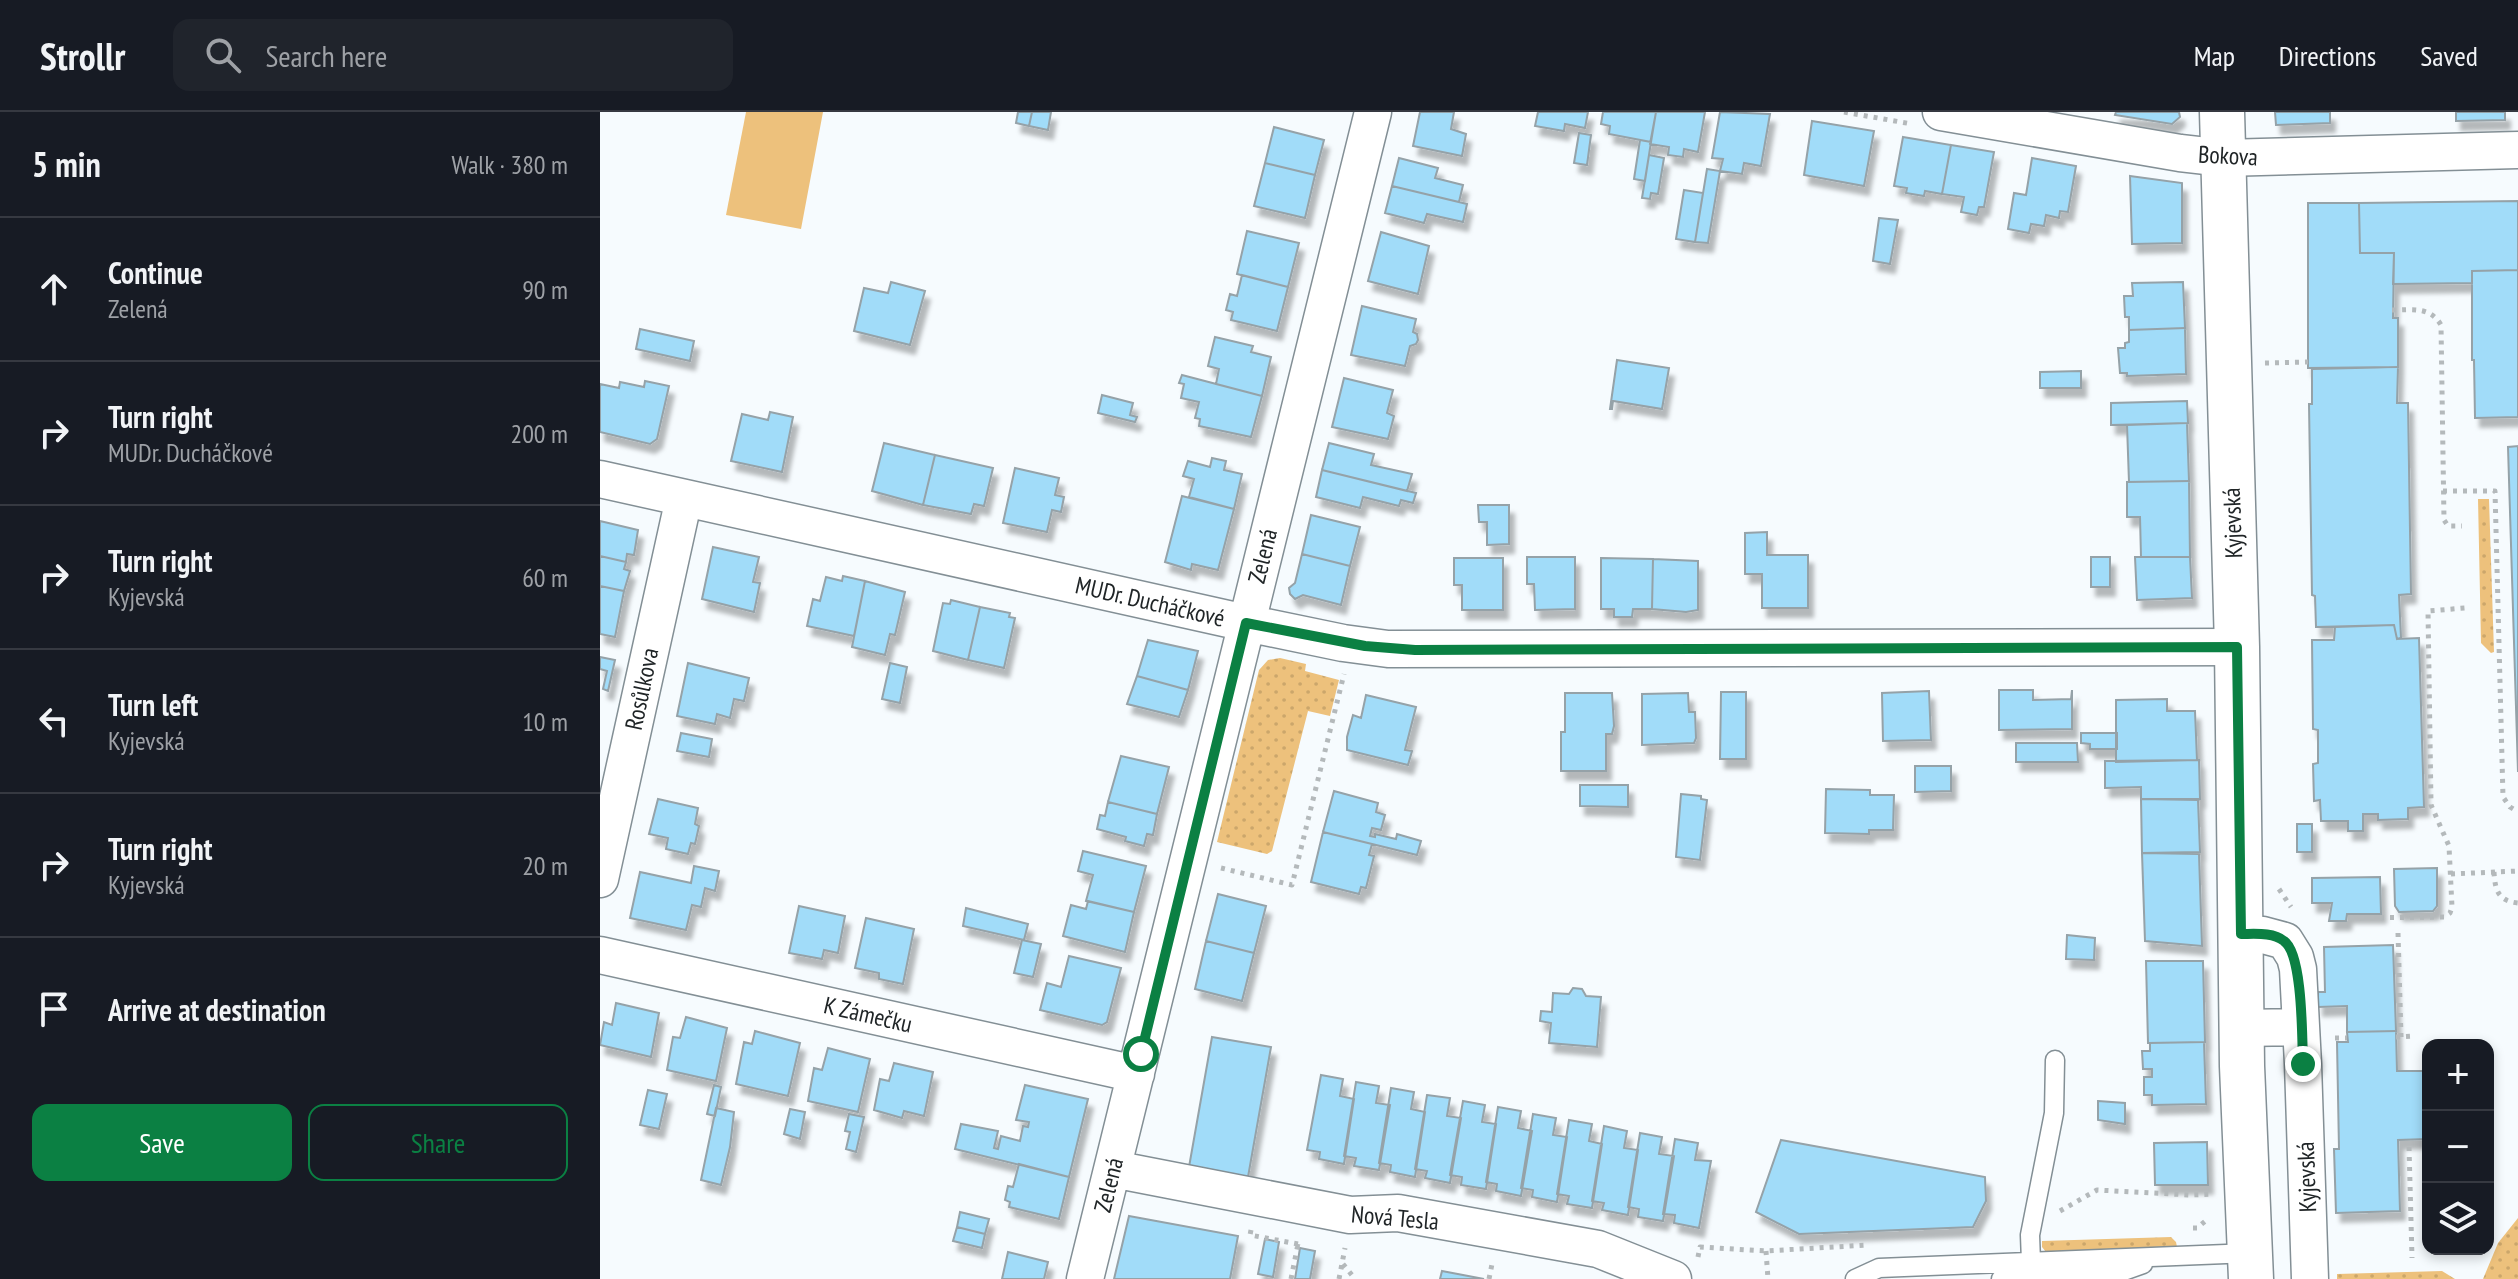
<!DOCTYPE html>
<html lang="en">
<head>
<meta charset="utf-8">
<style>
  :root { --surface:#171b24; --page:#20242c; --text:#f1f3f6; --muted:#9ea1a6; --line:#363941; --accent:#0b8043 }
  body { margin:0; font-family:"PT Sans Narrow",sans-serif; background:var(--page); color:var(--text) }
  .controls { position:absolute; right:24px; bottom:24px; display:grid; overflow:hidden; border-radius:16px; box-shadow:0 4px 12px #0003 }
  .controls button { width:72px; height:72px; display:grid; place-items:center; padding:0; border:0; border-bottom:2px solid var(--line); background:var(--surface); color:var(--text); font:40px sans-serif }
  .stop { position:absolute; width:24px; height:24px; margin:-18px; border:6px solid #0b8043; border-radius:50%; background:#fff }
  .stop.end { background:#0b8043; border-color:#fff; box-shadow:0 2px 8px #0008 }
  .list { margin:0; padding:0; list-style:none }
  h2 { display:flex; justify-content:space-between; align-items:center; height:104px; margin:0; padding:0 32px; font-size:34px }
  h2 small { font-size:26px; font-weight:400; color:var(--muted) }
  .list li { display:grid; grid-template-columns:52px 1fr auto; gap:24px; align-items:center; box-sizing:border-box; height:144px; padding:0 32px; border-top:2px solid var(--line) }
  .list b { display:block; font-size:30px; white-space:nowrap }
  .list p { margin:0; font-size:26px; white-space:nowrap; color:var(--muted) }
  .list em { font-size:26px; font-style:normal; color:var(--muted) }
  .actions { display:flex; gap:16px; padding:24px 32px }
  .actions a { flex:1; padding:18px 0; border:2px solid var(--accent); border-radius:16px; text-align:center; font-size:28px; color:var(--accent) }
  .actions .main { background:var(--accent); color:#fff }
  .icon { flex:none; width:44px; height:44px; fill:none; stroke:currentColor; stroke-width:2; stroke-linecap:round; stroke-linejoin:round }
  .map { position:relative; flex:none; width:1918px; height:1167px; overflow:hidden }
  header { display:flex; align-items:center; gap:48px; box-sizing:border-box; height:112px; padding:0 40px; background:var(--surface); border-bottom:2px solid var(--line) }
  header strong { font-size:38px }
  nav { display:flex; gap:44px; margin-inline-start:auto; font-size:28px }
  .search { width:560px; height:72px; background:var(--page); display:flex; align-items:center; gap:20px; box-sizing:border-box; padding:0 28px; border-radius:16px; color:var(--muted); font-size:30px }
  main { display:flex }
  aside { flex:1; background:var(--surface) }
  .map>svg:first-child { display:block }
</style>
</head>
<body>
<header>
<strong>Strollr</strong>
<div class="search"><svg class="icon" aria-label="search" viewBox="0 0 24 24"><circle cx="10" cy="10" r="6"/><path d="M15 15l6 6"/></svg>Search here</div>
<nav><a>Map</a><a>Directions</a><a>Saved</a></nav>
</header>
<main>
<aside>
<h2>5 min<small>Walk · 380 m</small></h2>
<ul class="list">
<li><svg class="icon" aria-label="ahead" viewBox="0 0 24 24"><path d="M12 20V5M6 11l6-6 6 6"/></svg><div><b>Continue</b><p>Zelená</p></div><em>90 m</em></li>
<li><svg class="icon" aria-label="right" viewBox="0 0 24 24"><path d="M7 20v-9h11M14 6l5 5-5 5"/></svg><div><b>Turn right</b><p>MUDr. Ducháčkové</p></div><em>200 m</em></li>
<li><svg class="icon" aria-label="right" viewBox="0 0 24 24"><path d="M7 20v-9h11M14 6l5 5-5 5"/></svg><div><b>Turn right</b><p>Kyjevská</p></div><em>60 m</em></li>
<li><svg class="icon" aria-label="left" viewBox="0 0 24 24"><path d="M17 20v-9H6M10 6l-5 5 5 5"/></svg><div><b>Turn left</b><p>Kyjevská</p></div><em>10 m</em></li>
<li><svg class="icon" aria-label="right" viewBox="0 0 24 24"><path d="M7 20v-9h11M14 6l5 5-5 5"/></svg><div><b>Turn right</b><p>Kyjevská</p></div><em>20 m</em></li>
<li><svg class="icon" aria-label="arrive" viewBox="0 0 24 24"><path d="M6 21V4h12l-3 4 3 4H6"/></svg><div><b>Arrive at destination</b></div></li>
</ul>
<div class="actions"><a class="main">Save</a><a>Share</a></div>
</aside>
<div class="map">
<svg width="1918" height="1167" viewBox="0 0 1918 1167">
  <defs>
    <pattern id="grass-dots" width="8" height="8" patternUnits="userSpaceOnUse" patternTransform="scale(2)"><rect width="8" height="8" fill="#edc17c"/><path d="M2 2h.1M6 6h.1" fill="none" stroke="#cba66b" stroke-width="1.8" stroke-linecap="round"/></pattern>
    <filter id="shadow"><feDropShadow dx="5" dy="9" stdDeviation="2" flood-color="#0004"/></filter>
  </defs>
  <rect width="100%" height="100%" fill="#f6fbfe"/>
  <path fill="url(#grass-dots)" d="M1878 387H1889L1894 540 1891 541 1881 531Z
    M680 546 706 552 705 559 739 568 730 604 708 599 672 739 667 742 617 730 659 558 668 548Z
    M1918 1106V1167H1883L1898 1131Z
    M1571 1125 1576 1130 1577 1135 1446 1140 1442 1135V1129Z
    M1842 1159 1855 1167H1737V1162Z"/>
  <path fill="#edc17c" d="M146 0H223L201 117 126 103Z"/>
  <path fill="#a1dcf9" stroke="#95a2a8" stroke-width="2" filter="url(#shadow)" d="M418 0H432L429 14 416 11Z
    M432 0H451L448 18 429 14Z
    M820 0H854L851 17 866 22 862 44 813 34Z
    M938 0H988L985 16 965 12 964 19 935 14Z
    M1003 0H1056L1051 30 1009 22 1010 14 1001 12Z
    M1056 0H1105L1098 40 1084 37 1083 45 1068 43 1069 35 1050 32Z
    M1120 0 1170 2 1161 54 1144 51 1142 62 1120 59 1123 47 1112 46Z
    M1516 0H1579L1580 5 1572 12 1515 3Z
    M1675 0H1730V11L1676 13Z
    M1856 0H1905V8L1856 9Z
    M1212 9 1274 19 1264 74 1204 63Z
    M674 15 724 28 715 63 665 51Z
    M979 21 991 23 987 53 974 51Z
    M1303 25 1351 33 1342 82 1325 79 1324 84 1306 81 1307 76 1294 74Z
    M1040 28 1051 30 1045 69 1034 67Z
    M1351 33 1394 40 1384 95H1379L1377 103 1361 100 1364 85 1342 82Z
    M1049 43 1064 46 1058 82 1051 81 1050 87 1042 86Z
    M799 46 838 56 835 66 863 73 859 90 792 74Z
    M1432 46 1476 54 1468 100 1460 99 1459 106 1446 103 1444 114 1431 112 1429 121 1408 117 1414 81 1426 83Z
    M665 51 715 63 705 106 654 94Z
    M1107 57 1120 59 1108 131 1095 130Z
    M1530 64 1582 71V131L1532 132Z
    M792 74 867 92 863 110 827 102 824 111 785 101Z
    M1084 78 1103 81 1095 130 1076 127Z
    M1918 89V158L1872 159V171L1793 172 1794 141H1760L1759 91Z
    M1708 91H1759L1760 141H1794L1793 206H1798V255L1708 256Z
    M1279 106 1298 108 1290 152 1273 149Z
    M647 119 699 131 688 175 637 162Z
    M781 120 829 134 818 182 768 169Z
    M1918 158V305L1875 306 1874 248H1872V159Z
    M642 163 688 175 677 219 631 208 633 200 626 198 630 182 637 184Z
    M291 170 325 179 310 233 254 219 264 176 288 181Z
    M1583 170 1585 216 1529 218V205H1525L1524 184H1533L1532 171Z
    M762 194 816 207 813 220 817 222 818 228 816 232 810 234 805 254 751 243Z
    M1585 216 1586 262 1527 264V261H1520L1518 236H1525V231L1529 230V218Z
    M40 217 94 229 90 249 36 237Z
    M615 225 653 234 651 240 671 245 662 284 616 272 619 257 608 254Z
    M1017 248 1069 256 1062 297 1013 289 1012 297H1010Z
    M1798 255 1797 291H1808L1811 482 1799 483 1801 526 1797 527 1794 513 1716 515 1715 484 1712 483 1709 292H1712V257Z
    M1481 259V276H1440V260Z
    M582 263 662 284 651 325 599 314 600 307 595 306 599 290 581 286 584 272 579 271Z
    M744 266 793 278 787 301 794 304 788 327 732 315Z
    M45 269 69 274 57 327 50 332 0 320V272L19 276 20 270 44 275Z
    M502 283 533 291 530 303 537 305 535 310 498 301Z
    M1587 289 1588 311 1511 313V291Z
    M170 300 193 305 182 360 131 349 142 302 168 308Z
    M1587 311 1589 369 1529 370 1527 313Z
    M284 331 335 343 323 393 272 379Z
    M729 331 774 342 771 353 812 362 807 379 722 358Z
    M1918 334V660L1908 335Z
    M335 343 393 356 384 394 374 392 371 402 323 393Z
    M612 346 626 349 624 358 642 362 634 397 589 385 594 367 583 364 588 349 610 355Z
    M415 356 459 366 455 383 464 385 461 400 452 398 447 420 403 411Z
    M722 358 816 381 813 391 801 388 799 394 763 385 760 396 716 385Z
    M1589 369 1590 445H1541L1540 405H1527V370Z
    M582 384 634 397 618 458 592 452 591 458 565 450Z
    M878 393H909V432L887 433V410H879Z
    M711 403 760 415 750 454 702 442Z
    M0 409 38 418 34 443 27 442 26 450 0 444Z
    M1167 420V443H1208V496H1162V462H1145V421Z
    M113 435 159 445 153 470 160 471 154 500 102 487Z
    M702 442 750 454 741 493 703 483 695 487 690 482 689 476 695 471Z
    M0 444 26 450 24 457 30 459 24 479 0 474Z
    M927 445H975V497L935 498 934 472H927Z
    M1491 445H1510V475H1491Z
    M1535 445H1590L1592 486 1537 488Z
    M854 446H903V498H862V473H854Z
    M1001 446 1053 447 1052 497H1033L1032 505H1014V497H1001Z
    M1053 447 1098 449V498L1086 500 1052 497Z
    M243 464 265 469 254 524 207 514 213 487 220 489 226 465 242 469Z
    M265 469 305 480 295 523 290 522 285 543 252 535Z
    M0 474 24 479 15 525 0 522Z
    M351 488 380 495 368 548 333 539 343 491 350 492Z
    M380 495 410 501 409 505 415 506 404 556 368 548Z
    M1794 513 1797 527 1819 526 1824 695 1808 696V707L1778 708V702H1763V719H1748V709H1721L1720 688 1714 689 1713 652 1718 651V618L1713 617 1712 528H1734L1735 515Z
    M548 528 598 539 588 578 537 564Z
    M0 545 15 548 8 579 3 577 7 559 0 557Z
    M88 551 149 566 144 589 134 587 130 606 117 602 115 612 77 604Z
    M290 551 307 555 300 591 282 587Z
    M537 564 588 578 579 605 527 592Z
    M1399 578H1433V588L1471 587 1472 578V617L1399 618Z
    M1329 579 1331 628 1283 629 1282 581Z
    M1121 580H1146V647H1120Z
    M965 581H1012L1014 614 1012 622H1006V659H961V620H965Z
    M1088 581 1089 600H1095L1096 626 1094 631 1042 633V582Z
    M766 583 816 595 805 638 812 639 808 653 747 638V625L753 603 761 606Z
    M1567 587V599H1595L1597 648 1516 650V588Z
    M81 621 112 627 109 645 77 639Z
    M1481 621H1517V637H1490V632L1481 631Z
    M1416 631H1477L1478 650H1416Z
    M521 644 569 655 557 702 508 690Z
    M1597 648H1599L1600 687H1541V675L1505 676V649Z
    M1315 654H1351V679L1315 680Z
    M980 673H1028V695L980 694Z
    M1226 677 1270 678V683H1294L1293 718H1269V722L1225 721Z
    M734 679 778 691 776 700 785 703 781 718 772 716 770 724 775 725V722L796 727 797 722 821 729 817 743 723 720Z
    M1081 682 1101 684V687L1107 688 1100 748 1076 745Z
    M58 687 98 696 95 712 99 714 95 732 91 731 88 742 66 737 68 726 49 722Z
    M1541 687 1598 688 1600 740 1542 741Z
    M508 690 557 702 553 723 547 722 544 734 525 729 526 725 497 717 500 703 505 704Z
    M1697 712H1712V740H1697Z
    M723 720 772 732 769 743 774 744 766 776 761 775 759 782 711 770Z
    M483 739 546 754 534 800 486 789 493 763 478 759Z
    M1542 741 1599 742 1602 834 1545 829Z
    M94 754 119 759 115 779 105 776 101 795 92 793 86 818 30 806 40 760 91 771Z
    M1837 756V794L1833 799 1799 800 1795 794 1794 757Z
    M1780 765 1781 802H1747L1746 809H1729L1732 791H1712V766Z
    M618 782 666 794 654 841 606 829Z
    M488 789 534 800 525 840 463 824 471 793 486 797Z
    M199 794 245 804 238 841 224 838 222 847 189 841Z
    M366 796 428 812 424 828 363 814Z
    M266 806 314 817 303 872 279 867V861L255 856Z
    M1467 823 1495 826 1494 848 1466 847Z
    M422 828 441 832 433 865 414 861Z
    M606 829 654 841 642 889 595 877Z
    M1793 833 1796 919 1747 920V894L1718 895V880H1725L1724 835Z
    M469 844 521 856 507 910 502 913 440 898 447 871 461 875Z
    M1546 849H1603L1605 930 1548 931Z
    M973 876 982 877 986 884 1001 885 997 935 949 931 951 911 940 909 941 899 952 900 953 881 969 882Z
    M16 891 59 901 51 945 0 933 4 910 12 913Z
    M86 905 127 916 116 969 67 958 73 925 80 926Z
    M155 919 200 931 188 984 136 972 144 930 152 932Z
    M1796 919 1797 959H1828V1027L1798 1028 1800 1099 1736 1101 1734 1037H1739L1737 930H1748L1747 920Z
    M612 925 671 935 648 1065 589 1055Z
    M1604 930 1606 992 1552 993V983H1544V965H1552V957H1543L1542 939H1550V931Z
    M228 936 270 947 258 1000 208 989 214 956 222 958Z
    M294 951 333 960 324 1004 304 999 302 1006 274 998 280 967 289 969Z
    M721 963 743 967 740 984 754 987 744 1052 719 1047 720 1040 707 1038Z
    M756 970 779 974 776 991 790 993 779 1058 754 1054 756 1046 744 1044Z
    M114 973 121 975 115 1004 107 1002Z
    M425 973 488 987 469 1065 355 1037 361 1012 398 1019 394 1036 398 1037 401 1024 420 1029 423 1014 428 1015 429 1010 416 1008Z
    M791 976 814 980 811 997 825 1000 815 1065 790 1060 791 1053 779 1051Z
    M48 978 67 982 59 1017 40 1013Z
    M827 983 850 986 847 1004 861 1006 850 1071 825 1066 827 1059 815 1057Z
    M863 989 885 993 882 1010 896 1012 886 1077 861 1073 862 1065 850 1063Z
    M1498 989 1525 991V1012L1498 1008Z
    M898 995 921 999 918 1016 932 1019 921 1084 896 1079 897 1072 886 1070Z
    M116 996 134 1000 130 1035 121 1073 101 1068Z
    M190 997 205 1000 200 1027 184 1022Z
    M249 1002 264 1005 256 1040 246 1037 250 1020 245 1019Z
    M933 1002 956 1006 953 1023 967 1025 957 1090 932 1085 933 1078 921 1076Z
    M969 1008 992 1012 989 1029 1002 1032 992 1096 967 1092 969 1084 957 1082Z
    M1004 1014 1027 1019 1024 1036 1038 1038 1028 1103 1002 1098 1004 1091 992 1089Z
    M1040 1021 1062 1025 1059 1042 1074 1044 1063 1109 1038 1105 1039 1097 1028 1095Z
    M1075 1027 1098 1031 1095 1048 1111 1049 1099 1116 1074 1111 1075 1103 1063 1102Z
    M1181 1028 1385 1065 1386 1089 1373 1115 1199 1122 1156 1100Z
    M1607 1030 1608 1073H1555L1554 1031Z
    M419 1052 469 1065 459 1107 409 1095 410 1090 405 1088 408 1074 413 1075Z
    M360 1100 389 1107 385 1122 357 1115Z
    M529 1104 638 1124 630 1167H514Z
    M357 1115 385 1122 382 1136 353 1129Z
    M665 1127 679 1130 673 1165 658 1162Z
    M700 1136 715 1139 710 1167H695Z
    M408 1140 448 1150 444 1167H402Z
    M842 1159 884 1167H840Z"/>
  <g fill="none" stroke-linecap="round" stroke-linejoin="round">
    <g stroke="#838f95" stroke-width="21">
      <path id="service" d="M1431 1150 1430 1123 1454 1001 1455 948
        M1255 1167 1279 1156 1651 1141
        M1401 1167 1419 1164 1518 1161 1543 1152"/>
    </g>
    <g stroke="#838f95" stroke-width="39">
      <path id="minor" d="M1341 0 1580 41 1624 46 1918 38
        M0 367 646 511 743 531 788 537 1637 535
        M0 767 84 386
        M1641 822 1663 823 1685 829 1695 845 1698 857 1703 952 1710 1167
        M0 843 536 962
        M1641 916 1701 915
        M513 1057 750 1103 798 1101 998 1137 1073 1167
        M485 1167 773 0"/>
    </g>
    <g stroke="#838f95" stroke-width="47">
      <path id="tertiary" d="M1622 0 1637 535 1642 954 1651 1167"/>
    </g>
    <path stroke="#b4b9bb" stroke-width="5" stroke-dasharray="4 6" stroke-linecap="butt" d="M1244 0 1312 12
      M1792 198C1812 198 1830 194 1841 213L1844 408 1848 414H1862
      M1665 251 1708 250
      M1843 379H1895L1903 685 1910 695 1918 700
      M621 756 692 773 744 562
      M1894 760C1895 778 1898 789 1918 791
      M1851 762 1918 759
      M1679 777 1691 795
      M1750 806 1844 805 1850 801 1852 795 1849 734 1831 693 1828 499 1865 496
      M1798 821 1801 925
      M1796 925 1814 924
      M1735 926H1747
      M1809 1035 1812 1146
      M1460 1099 1497 1078 1590 1083 1613 1082
      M1593 1116H1597L1609 1106
      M651 1118 650 1123 698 1132 699 1127
      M1166 1139 1168 1167
      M1098 1145 1100 1135 1166 1139 1268 1133
      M743 1152 755 1167
      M691 1167 698 1132
      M739 1167 745 1136
      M889 1167 892 1152"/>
    <use href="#service" stroke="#fff" stroke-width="18"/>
    <use href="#minor" stroke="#fff" stroke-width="36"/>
    <use href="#tertiary" stroke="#fff" stroke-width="44"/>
  </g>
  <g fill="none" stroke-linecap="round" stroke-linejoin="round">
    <path stroke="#0b8043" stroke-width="10" d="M541 942 646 511 765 534 815 538 1637 535 1641 822C1655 822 1673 820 1684 829 1703 842 1702 927 1703 952"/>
  </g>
  <g text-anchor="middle" stroke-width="8" stroke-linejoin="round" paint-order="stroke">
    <g font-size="24" fill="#202527" stroke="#fff">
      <text transform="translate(1628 44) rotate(3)" y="8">Bokova</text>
      <text transform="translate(1633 411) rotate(-92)" y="8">Kyjevská</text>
      <text transform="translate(663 444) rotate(-76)" y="8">Zelená</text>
      <text transform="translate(550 490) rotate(13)" y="8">MUDr. Ducháčkové</text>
      <text transform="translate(42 577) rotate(-78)" y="8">Rosůlkova</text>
      <text transform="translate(268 903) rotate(13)" y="8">K Zámečku</text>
      <text transform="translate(1707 1065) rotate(-92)" y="8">Kyjevská</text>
      <text transform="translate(509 1073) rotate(-76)" y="8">Zelená</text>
      <text transform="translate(795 1106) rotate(5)" y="8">Nová Tesla</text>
    </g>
  </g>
</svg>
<div class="controls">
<button>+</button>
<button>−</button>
<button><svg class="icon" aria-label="layers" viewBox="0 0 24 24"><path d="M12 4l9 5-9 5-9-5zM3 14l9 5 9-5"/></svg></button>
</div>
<div class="stop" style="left:541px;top:942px"></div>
<div class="stop end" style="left:1703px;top:952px"></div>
</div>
</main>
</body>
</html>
